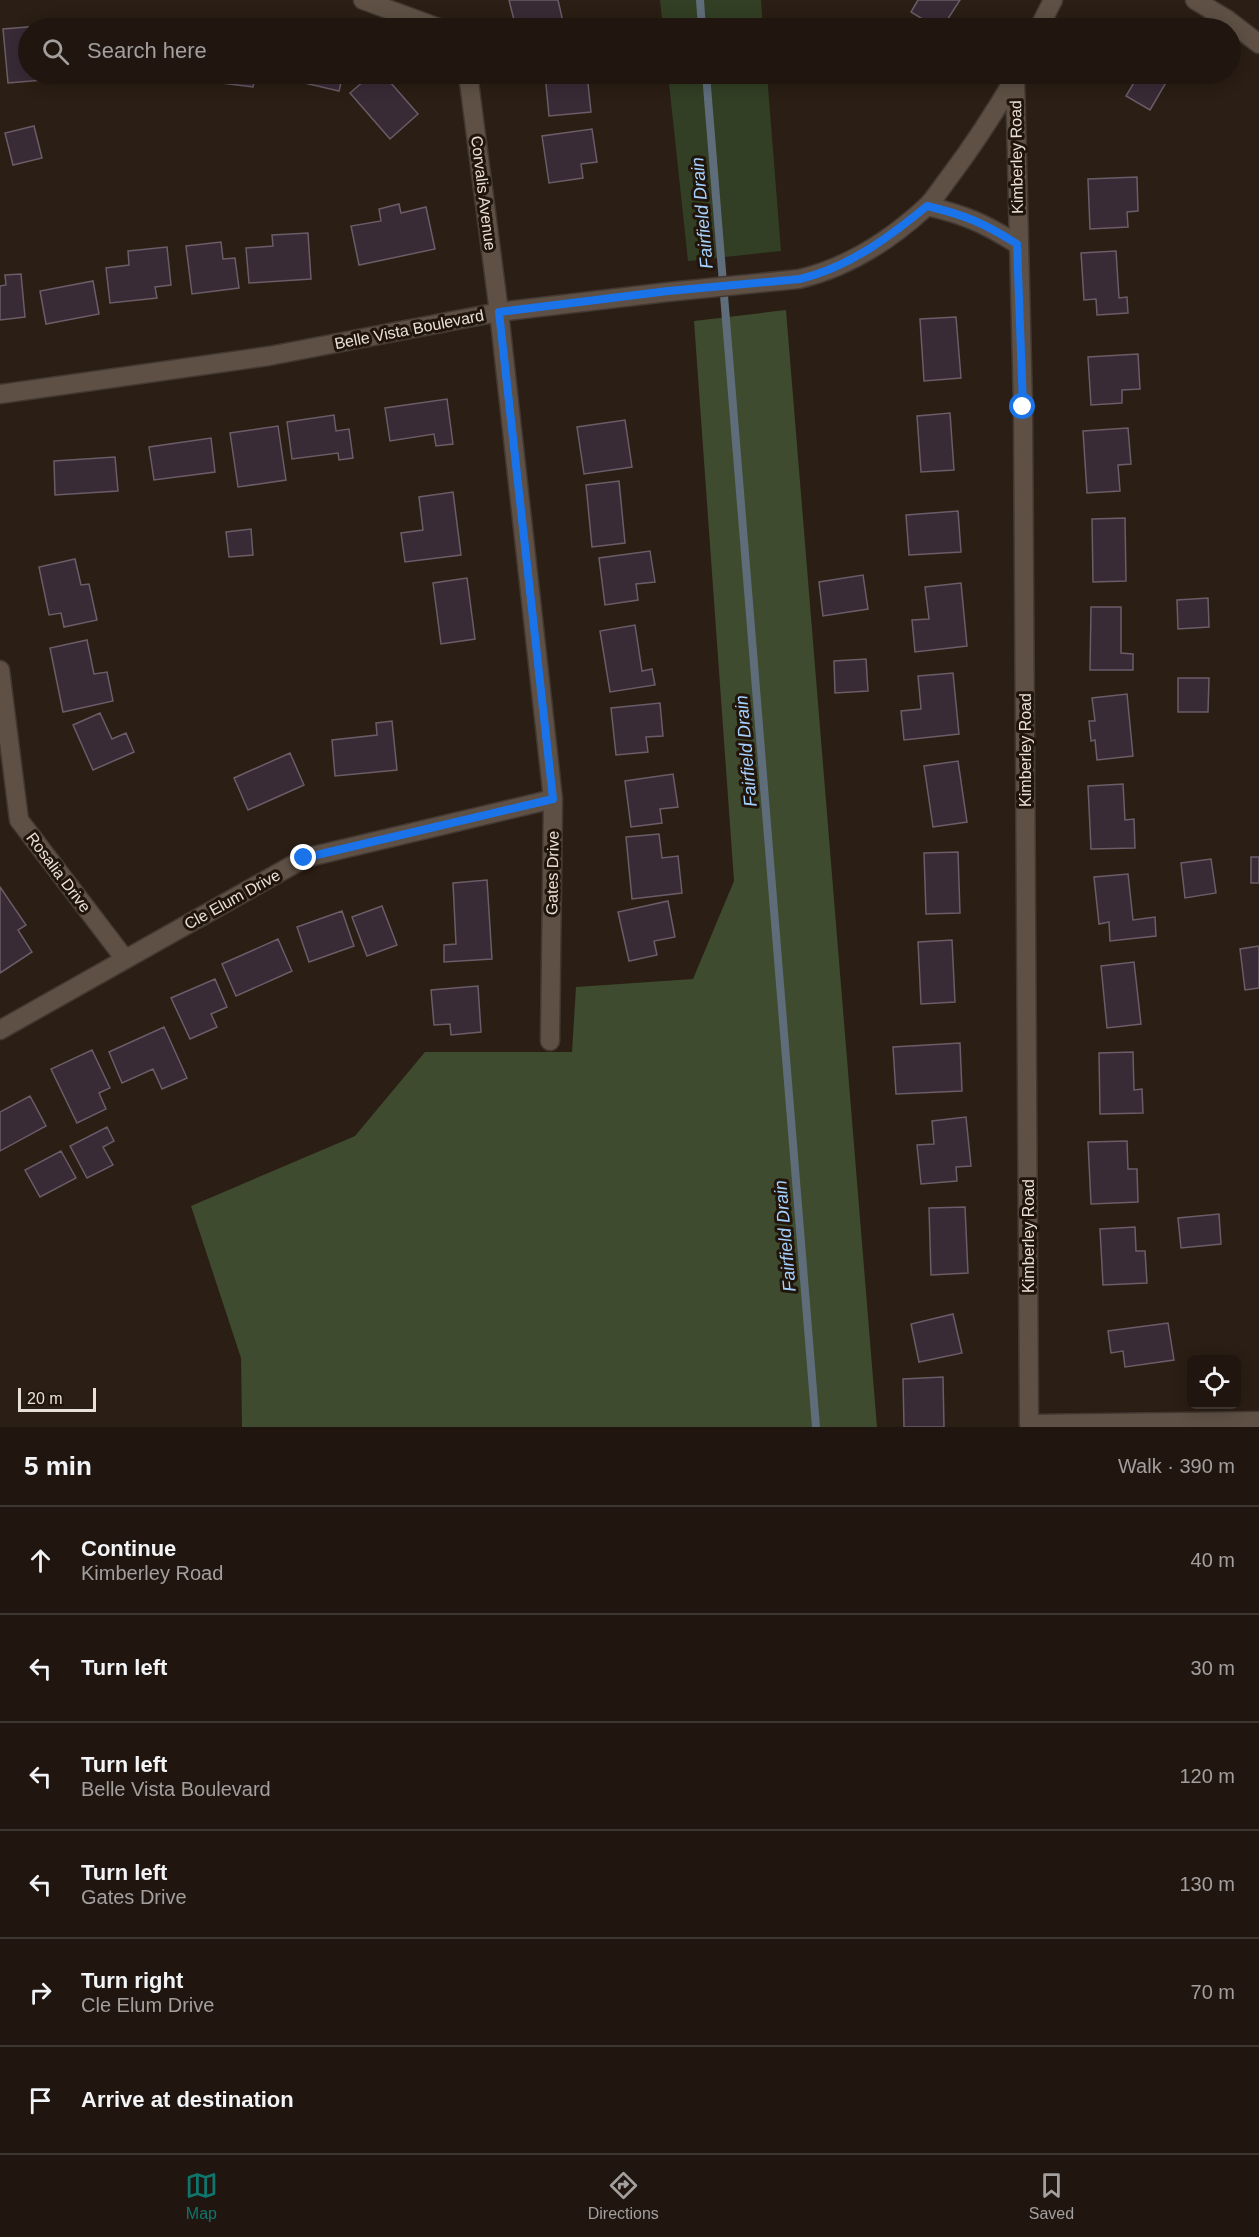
<!DOCTYPE html>
<html lang="en">
<head>
<meta charset="utf-8">
<style>
  :root { --surface:#20160f; --page:#281f18; --text:#f1f3f6; --muted:#a29f9e; --line:#3d352f; --accent:#0f766e }
  body { margin:0; font-family:Arial,sans-serif; background:var(--page); color:var(--text) }
  .controls { position:absolute; right:18px; bottom:18px; display:grid; overflow:hidden; border-radius:9px; box-shadow:0 3px 15px #0003 }
  .controls button { width:54px; height:54px; display:grid; place-items:center; padding:0; border:0; border-bottom:2px solid var(--line); background:var(--surface); color:var(--text); font:30px sans-serif }
  .scale { position:absolute; left:18px; bottom:15px; width:78px; box-sizing:border-box; padding-left:6px; border:3px solid #e9e0da; border-top:0; font-size:16px; line-height:21px; white-space:nowrap; color:#e9e0da; -webkit-text-stroke:4px #21150b; paint-order:stroke }
  .stop { position:absolute; width:18px; height:18px; margin:-14px; border:4px solid #1a73e8; border-radius:50%; background:#fff }
  .stop.end { background:#1a73e8; border-color:#fff; box-shadow:0 2px 6px #0008 }
  .list { margin:0; padding:0; list-style:none }
  h2 { display:flex; justify-content:space-between; align-items:center; height:78px; margin:0; padding:0 24px; font-size:26px }
  h2 small { font-size:20px; font-weight:400; color:var(--muted) }
  .list li { display:grid; grid-template-columns:39px 1fr auto; gap:18px; align-items:center; box-sizing:border-box; height:108px; padding:0 24px; border-top:2px solid var(--line) }
  .list b { display:block; font-size:22px; white-space:nowrap }
  .list p { margin:0; font-size:20px; white-space:nowrap; color:var(--muted) }
  .list em { font-size:20px; font-style:normal; color:var(--muted) }
  .icon { flex:none; width:33px; height:33px; fill:none; stroke:currentColor; stroke-width:2; stroke-linecap:round; stroke-linejoin:round }
  .map { position:relative; flex:none; width:1259px; height:1427px; overflow:hidden }
  .search { position:absolute; background:var(--surface); box-shadow:0 3px 15px #0003; left:18px; right:18px; top:18px; height:66px; display:flex; align-items:center; gap:15px; box-sizing:border-box; padding:0 21px; border-radius:33px; color:var(--muted); font-size:22px }
  .sheet { height:726px; background:var(--surface) }
  nav { display:flex; justify-content:space-around; align-items:center; box-sizing:border-box; height:84px; border-top:2px solid var(--line); background:var(--surface); font-size:16px; color:var(--muted) }
  nav a { display:grid; justify-items:center; gap:3px }
  nav .on { color:var(--accent) }
  .map>svg:first-child { display:block }
</style>
</head>
<body>
<div class="map">
<svg width="1259" height="1427" viewBox="0 0 1259 1427">
  <rect width="100%" height="100%" fill="#2b1e14"/>
  <path fill="#323f24" d="M660 0H761L763 28H663Z
    M668 74H767L781 251 688 261Z"/>
  <path fill="#3e4b2f" d="M786 310 877 1427H242L241 1358 191 1206 355 1136 425 1052H572L576 987 693 979 734 881 694 321Z"/>
  <g fill="none" stroke-linecap="round" stroke-linejoin="round">
    <path stroke="#5f6c7a" stroke-width="8" d="M700 0 702 28
      M706 74 816 1427"/>
  </g>
  <path fill="#392b36" stroke="#6b5c67" stroke-width="1.5" d="M509 0H558L563 22 537 28H516Z
    M918 0H960L942 28H937L911 12Z
    M194 22 195 28H158Z
    M51 25V28H28V74H42L43 80 8 83 3 29Z
    M223 74H256L253 87 222 83Z
    M280 74H343L339 91 279 77Z
    M372 74H383L418 114 390 139 350 93Z
    M545 74H587L591 112 549 116Z
    M1122 74H1171L1150 110 1126 96 1135 81Z
    M34 126 42 158 13 165 5 133Z
    M592 129 597 162 581 164 583 178 549 183 542 136Z
    M1137 177 1138 211 1127 212 1128 227 1090 229 1088 179Z
    M399 204 401 213 426 207 435 249 359 265 351 226 381 221 379 209Z
    M308 233 311 279 249 283 246 248 273 246 272 235Z
    M221 242 223 259 235 258 239 288 192 294 186 246Z
    M167 247 171 285 155 287 157 298 110 303 106 268 129 265 128 251Z
    M1116 251 1119 298 1127 297 1128 313 1097 315 1096 299 1084 300 1081 253Z
    M21 274 25 317 0 320V286L6 285 5 275Z
    M93 281 99 314 46 324 40 291Z
    M956 317 961 378 924 381 920 319Z
    M1138 354 1140 389 1122 390V403L1091 405 1088 357Z
    M447 399 453 444 436 446 434 434 390 441 385 408Z
    M950 413 954 470 921 472 917 416Z
    M334 415 336 431 349 429 353 458 339 460 338 453 292 459 287 422Z
    M625 420 632 467 584 474 577 427Z
    M278 426 286 480 238 487 230 433Z
    M1128 428 1131 464 1118 465 1120 491 1087 493 1083 431Z
    M211 438 215 472 154 480 149 447Z
    M115 457 118 491 55 495 54 461Z
    M619 481 625 543 592 547 586 485Z
    M453 492 461 555 405 562 401 533 423 530 419 497Z
    M958 511 961 552 909 555 906 515Z
    M1125 518 1126 581 1093 582 1092 519Z
    M251 529 253 555 229 557 226 532Z
    M650 551 655 582 636 584 638 600 605 605 599 558Z
    M75 559 81 585 89 584 97 620 64 627 61 613 49 615 39 567Z
    M863 575 868 609 823 616 819 582Z
    M467 578 475 639 441 644 433 583Z
    M961 583 967 646 915 652 912 620 929 619 925 587Z
    M1208 598 1209 627 1178 629 1177 600Z
    M1091 607H1121V653L1133 654V670H1090Z
    M635 625 642 671 652 669 655 685 610 692 600 631Z
    M87 640 94 674 107 672 113 701 63 712 50 648Z
    M866 659 868 691 835 693 834 661Z
    M953 673 959 734 904 740 901 711 921 709 918 676Z
    M1178 678H1209L1208 712H1178Z
    M1127 694 1133 756 1097 760 1095 740 1091 741 1089 721H1095L1092 698Z
    M660 703 663 736 646 737 648 752 616 755 611 708Z
    M100 713 112 739 126 733 134 752 93 770 73 725Z
    M392 721 397 770 335 776 332 740 377 735 376 723Z
    M290 753 304 785 248 810 234 778Z
    M958 761 967 822 933 827 924 766Z
    M673 774 678 807 660 809 662 823 631 827 625 781Z
    M1123 784 1125 820 1134 819 1135 848 1091 849 1088 786Z
    M659 834 662 858 678 856 682 893 632 899 626 837Z
    M958 852 960 913 926 914 924 853Z
    M1251 857H1259V883H1251Z
    M1211 859 1216 893 1185 898 1181 863Z
    M1128 874 1133 920 1155 917 1156 936 1110 941 1109 922 1099 924 1094 877Z
    M487 880 492 959 444 962V945L456 944 453 883Z
    M0 887 26 925 18 930 32 952 0 973Z
    M668 901 675 937 654 941 657 955 629 961 618 912Z
    M382 906 397 945 367 956 352 917Z
    M342 911 354 946 309 962 297 927Z
    M278 939 292 971 236 996 222 964Z
    M952 940 955 1002 921 1004 918 942Z
    M1259 946V988L1245 990 1240 949Z
    M1134 962 1141 1024 1107 1028 1101 966Z
    M215 979 227 1007 211 1014 217 1027 190 1039 171 998Z
    M478 986 481 1032 451 1035 450 1024 434 1025 431 990Z
    M164 1027 187 1078 162 1089 153 1069 122 1083 109 1052Z
    M960 1043 962 1091 896 1094 893 1047Z
    M92 1050 110 1088 99 1093 106 1109 77 1123 51 1069Z
    M1133 1052 1134 1090 1142 1089 1143 1113 1100 1114 1099 1053Z
    M30 1096 46 1126 0 1151V1112Z
    M966 1117 971 1166 956 1167 957 1181 921 1184 917 1145 934 1144 932 1121Z
    M107 1127 114 1141 103 1147 113 1165 87 1178 70 1146Z
    M1127 1141 1128 1169H1137L1138 1202 1091 1204 1088 1142Z
    M61 1151 76 1178 40 1197 25 1170Z
    M965 1207 968 1273 931 1275 929 1208Z
    M1219 1214 1221 1244 1181 1248 1178 1218Z
    M1135 1227 1136 1251H1145L1147 1283 1103 1285 1100 1229Z
    M953 1314 962 1353 919 1362 911 1324Z
    M1168 1323 1174 1360 1125 1367 1123 1351 1111 1353 1108 1331Z
    M943 1377 944 1427H904L903 1379Z"/>
  <g fill="none" stroke-linecap="round" stroke-linejoin="round">
    <g stroke="#423832" stroke-width="21">
      <path id="minor" d="M363 0 439 28
        M1195 0 1228 20 1259 44
        M1039 28 1053 0
        M468 74 499 312 553 799 550 1041
        M1015 77 1023 407 1029 1424 1259 1421
        M927 206C965 215 984 223 1017 244
        M0 394 269 356 499 312 668 292 799 279C846 268 890 240 925 208 934 200 941 188 948 179 973 146 995 112 1016 76
        M0 670 19 820 125 959
        M0 1030 305 858 553 799"/>
    </g>
    <use href="#minor" stroke="#5e5044" stroke-width="18"/>
  </g>
  <g fill="none" stroke-linecap="round" stroke-linejoin="round">
    <path stroke="#1a73e8" stroke-width="8" d="M304 858 553 799 499 312 668 291 800 279C849 267 888 238 927 206 965 215 984 223 1017 244L1023 407"/>
  </g>
  <g text-anchor="middle" stroke-width="6" stroke-linejoin="round" paint-order="stroke">
    <g font-size="16" fill="#e9e0da" stroke="#21150b">
      <text transform="translate(1016 157) rotate(-91)" y="6">Kimberley Road</text>
      <text transform="translate(484 193) rotate(83)" y="6">Corvalis Avenue</text>
      <text transform="translate(409 329) rotate(-11)" y="6">Belle Vista Boulevard</text>
      <text transform="translate(1025 750) rotate(-90)" y="6">Kimberley Road</text>
      <text transform="translate(59 872) rotate(53)" y="6">Rosalia Drive</text>
      <text transform="translate(552 873) rotate(-89)" y="6">Gates Drive</text>
      <text transform="translate(232 899) rotate(-29)" y="6">Cle Elum Drive</text>
      <text transform="translate(1028 1236) rotate(-90)" y="6">Kimberley Road</text>
    </g>
    <g font-size="18" font-style="italic" fill="#a5d1ff" stroke="#21150b">
      <text transform="translate(702 213) rotate(-95)" y="6">Fairfield Drain</text>
      <text transform="translate(746 751) rotate(-95)" y="6">Fairfield Drain</text>
      <text transform="translate(785 1236) rotate(-95)" y="6">Fairfield Drain</text>
    </g>
  </g>
</svg>
<div class="controls">
<button><svg class="icon" aria-label="locate" viewBox="0 0 24 24"><circle cx="12" cy="12" r="6"/><path d="M12 2v4M12 18v4M2 12h4M18 12h4"/></svg></button>
</div>
<div class="scale">20 m</div>
<div class="stop" style="left:1023px;top:407px"></div>
<div class="stop end" style="left:304px;top:858px"></div>
<div class="search"><svg class="icon" aria-label="search" viewBox="0 0 24 24"><circle cx="10" cy="10" r="6"/><path d="M15 15l6 6"/></svg>Search here</div>
</div>
<section class="sheet">
<h2>5 min<small>Walk · 390 m</small></h2>
<ul class="list">
<li><svg class="icon" aria-label="ahead" viewBox="0 0 24 24"><path d="M12 20V5M6 11l6-6 6 6"/></svg><div><b>Continue</b><p>Kimberley Road</p></div><em>40 m</em></li>
<li><svg class="icon" aria-label="left" viewBox="0 0 24 24"><path d="M17 20v-9H6M10 6l-5 5 5 5"/></svg><div><b>Turn left</b></div><em>30 m</em></li>
<li><svg class="icon" aria-label="left" viewBox="0 0 24 24"><path d="M17 20v-9H6M10 6l-5 5 5 5"/></svg><div><b>Turn left</b><p>Belle Vista Boulevard</p></div><em>120 m</em></li>
<li><svg class="icon" aria-label="left" viewBox="0 0 24 24"><path d="M17 20v-9H6M10 6l-5 5 5 5"/></svg><div><b>Turn left</b><p>Gates Drive</p></div><em>130 m</em></li>
<li><svg class="icon" aria-label="right" viewBox="0 0 24 24"><path d="M7 20v-9h11M14 6l5 5-5 5"/></svg><div><b>Turn right</b><p>Cle Elum Drive</p></div><em>70 m</em></li>
<li><svg class="icon" aria-label="arrive" viewBox="0 0 24 24"><path d="M6 21V4h12l-3 4 3 4H6"/></svg><div><b>Arrive at destination</b></div></li>
</ul>
</section>
<nav>
<a class="on"><svg class="icon" aria-label="map" viewBox="0 0 24 24"><path d="M3 6l6-2 6 2 6-2v14l-6 2-6-2-6 2zM9 4v14M15 6v14"/></svg>Map</a>
<a><svg class="icon" aria-label="directions" viewBox="0 0 24 24"><path d="M12 3l9 9-9 9-9-9zM9 14v-3h6M13 9l2 2-2 2"/></svg>Directions</a>
<a><svg class="icon" aria-label="saved" viewBox="0 0 24 24"><path d="M7 4h10v16l-5-4-5 4z"/></svg>Saved</a>
</nav>
</body>
</html>
